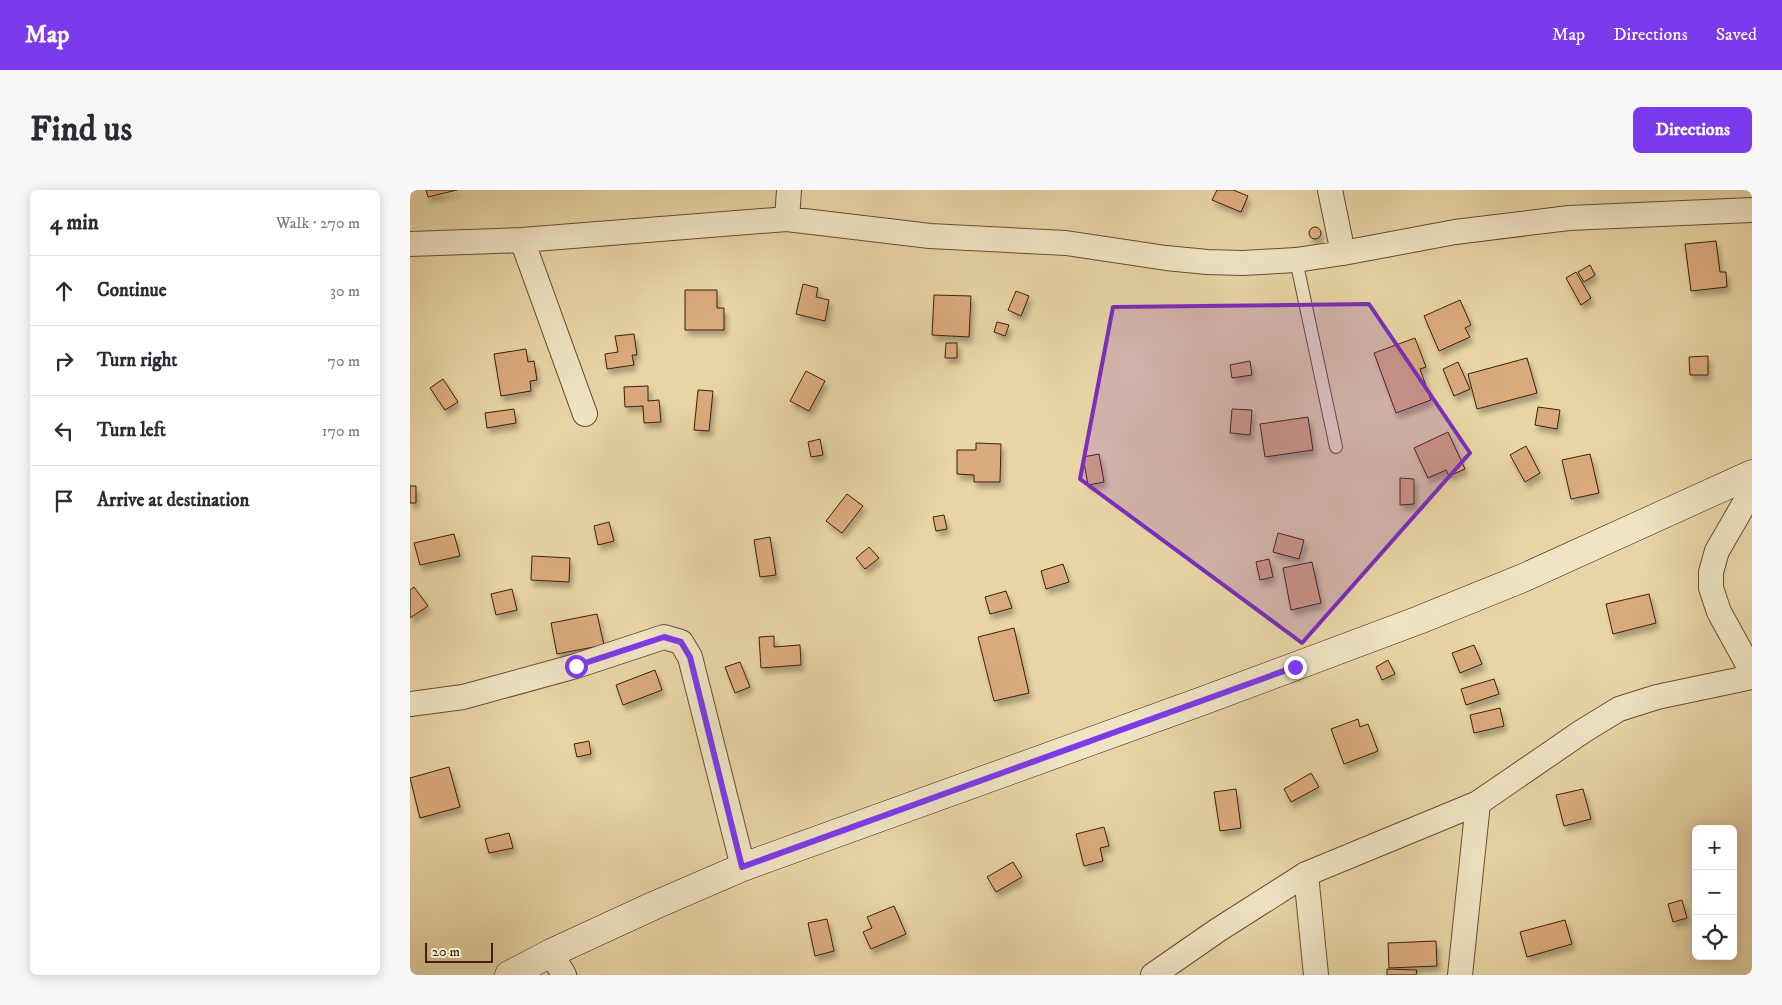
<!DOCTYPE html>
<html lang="en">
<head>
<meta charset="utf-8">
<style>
  :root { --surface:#fff; --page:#f7f7f7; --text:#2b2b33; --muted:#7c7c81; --line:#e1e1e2; --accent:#7c3aed }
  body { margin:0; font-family:"IM FELL DW Pica",serif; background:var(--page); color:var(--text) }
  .controls { position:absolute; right:15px; bottom:15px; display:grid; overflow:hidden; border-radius:8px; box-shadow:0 2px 12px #0003 }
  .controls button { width:45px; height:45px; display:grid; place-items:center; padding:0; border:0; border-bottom:1px solid var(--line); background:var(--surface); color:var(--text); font:25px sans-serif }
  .scale { position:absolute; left:15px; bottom:12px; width:68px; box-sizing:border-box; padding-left:5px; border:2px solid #3c1f0d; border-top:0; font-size:14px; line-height:18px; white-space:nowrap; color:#3c1f0d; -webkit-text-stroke:4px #f0e4c4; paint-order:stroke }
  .stop { position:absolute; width:15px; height:15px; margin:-11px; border:4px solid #7c3aed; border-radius:50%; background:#fff }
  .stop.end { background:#7c3aed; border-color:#fff; box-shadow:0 1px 5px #0008 }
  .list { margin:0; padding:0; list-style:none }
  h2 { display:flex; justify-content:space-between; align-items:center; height:65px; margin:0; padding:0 20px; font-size:21px }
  h2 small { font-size:16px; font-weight:400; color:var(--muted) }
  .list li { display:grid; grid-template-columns:32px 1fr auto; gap:15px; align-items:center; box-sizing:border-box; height:70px; padding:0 20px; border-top:1px solid var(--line) }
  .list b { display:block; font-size:19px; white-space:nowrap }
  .list em { font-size:16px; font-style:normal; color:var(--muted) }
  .icon { flex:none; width:28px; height:28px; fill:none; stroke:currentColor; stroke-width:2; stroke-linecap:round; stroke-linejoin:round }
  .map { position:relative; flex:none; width:1342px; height:785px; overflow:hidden; border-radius:8px }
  header { display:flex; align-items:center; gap:30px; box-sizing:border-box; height:70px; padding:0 25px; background:var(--accent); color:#fff }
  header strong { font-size:24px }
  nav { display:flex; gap:28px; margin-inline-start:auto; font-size:18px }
  .intro { display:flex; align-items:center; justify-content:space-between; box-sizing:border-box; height:120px; padding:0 30px }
  h1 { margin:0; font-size:35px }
  .button { padding:12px 22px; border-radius:8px; background:var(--accent); color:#fff; font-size:18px; font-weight:700 }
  main { display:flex; gap:30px; padding:0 30px }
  aside { flex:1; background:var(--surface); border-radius:8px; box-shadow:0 2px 12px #0003 }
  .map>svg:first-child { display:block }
</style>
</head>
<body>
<header>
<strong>Map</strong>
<nav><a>Map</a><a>Directions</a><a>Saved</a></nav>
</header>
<div class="intro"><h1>Find us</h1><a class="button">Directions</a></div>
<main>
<aside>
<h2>4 min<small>Walk · 270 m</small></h2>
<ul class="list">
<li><svg class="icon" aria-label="ahead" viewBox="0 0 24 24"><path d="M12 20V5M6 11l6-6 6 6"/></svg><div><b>Continue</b></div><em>30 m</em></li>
<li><svg class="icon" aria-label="right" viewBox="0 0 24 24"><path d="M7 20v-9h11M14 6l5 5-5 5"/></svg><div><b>Turn right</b></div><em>70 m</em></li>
<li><svg class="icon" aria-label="left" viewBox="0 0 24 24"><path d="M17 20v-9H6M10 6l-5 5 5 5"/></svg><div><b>Turn left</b></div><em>170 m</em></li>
<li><svg class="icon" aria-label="arrive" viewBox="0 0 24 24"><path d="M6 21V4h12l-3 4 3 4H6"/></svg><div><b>Arrive at destination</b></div></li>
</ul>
</aside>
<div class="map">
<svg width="1342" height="785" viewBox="0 0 1342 785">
  <defs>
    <filter id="shadow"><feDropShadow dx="3" dy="5.5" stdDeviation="2.5" flood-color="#0004"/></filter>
  </defs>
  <rect width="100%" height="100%" fill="#e8d5a5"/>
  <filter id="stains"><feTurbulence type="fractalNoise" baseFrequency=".004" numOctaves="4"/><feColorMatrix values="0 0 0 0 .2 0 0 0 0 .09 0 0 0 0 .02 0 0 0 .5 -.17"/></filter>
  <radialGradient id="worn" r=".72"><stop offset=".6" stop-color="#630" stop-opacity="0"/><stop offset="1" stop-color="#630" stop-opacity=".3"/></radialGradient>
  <path fill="#dbaa7b" stroke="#3c1f0d" filter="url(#shadow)" d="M16 0H47L18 7Z
    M807 0H823L838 6 831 22 802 10Z
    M899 43a6 6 0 1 1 12 0a6 6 0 1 1-12 0Z
    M1306 51 1310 82H1316L1317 97 1281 101 1275 54Z
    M1180 75 1185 85 1174 92 1168 82Z
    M1166 82 1181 108 1171 115 1156 88Z
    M393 94 408 98 406 107 419 110 415 131 386 124Z
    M275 100H307V118H314V140H275Z
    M606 101 619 106 611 126 598 120Z
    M524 105 561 106 559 147 522 145Z
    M1050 110 1061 135 1055 138 1060 147 1029 161 1014 126Z
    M587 132 599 135 595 146 584 142Z
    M224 144 227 165H222L224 175 197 179 195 164 208 162 205 146Z
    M1005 148 1016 177 1010 179 1021 210 986 223 964 163Z
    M536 153H547V168H535Z
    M116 159 118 172 124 171 127 190 120 191 121 201 91 206 84 164Z
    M1298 166V185H1280L1279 167Z
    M1117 168 1127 203 1067 219 1058 184Z
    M840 171 842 185 822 188 820 175Z
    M1048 172 1060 199 1044 206 1033 179Z
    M396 181 415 191 399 221 380 211Z
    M33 189 48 212 35 220 20 198Z
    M238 196V211L249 210 251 232 234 233 233 216 215 217 214 197Z
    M288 200 303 201 299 241 284 240Z
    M1128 217 1150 220 1147 239 1125 235Z
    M104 219 106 233 77 238 75 223Z
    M822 219 842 220 840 245 820 243Z
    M898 227 903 260 855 267 850 234Z
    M1038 242 1055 279 1039 286 1036 280 1018 288 1004 258Z
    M410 249 413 265 401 267 398 252Z
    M566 253 591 254 590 292H564V285L547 284V260H566Z
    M1116 256 1130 283 1115 292 1100 265Z
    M689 264 694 292 678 295 673 267Z
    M1180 264 1189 303 1161 309 1152 270Z
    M990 288 1004 289V314L990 315Z
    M0 296H6V313H0Z
    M437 304 453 316 432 343 416 331Z
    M534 325 537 339 526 341 523 327Z
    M199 332 204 351 188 355 184 336Z
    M868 343 894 350 889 369 863 362Z
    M44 344 50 366 10 375 4 353Z
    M360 347 366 385 350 387 344 350Z
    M459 357 469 368 455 379 446 368Z
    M122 366 160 368 159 392 121 390Z
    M859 369 863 387 850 390 846 372Z
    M902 372 911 413 881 420 873 378Z
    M653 374 659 392 636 399 631 381Z
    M4 397 18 416 0 428V400Z
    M102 399 107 420 86 425 81 404Z
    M596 401 602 418 580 424 575 407Z
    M1239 404 1246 433 1203 444 1196 414Z
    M187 424 194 455 147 464 141 433Z
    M604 438 619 503 584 511 568 447Z
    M364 446V457L390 455 391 475 351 478 349 447Z
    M1064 455 1072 474 1050 483 1042 463Z
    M978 470 985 484 972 490 966 477Z
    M330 472 340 497 325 503 315 477Z
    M245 480 252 500 213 515 206 495Z
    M1084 489 1089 504 1056 515 1051 499Z
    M1090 518 1094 536 1064 543 1060 525Z
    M948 529 950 537 958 534 968 561 934 574 921 539Z
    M179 551 181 564 167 567 164 554Z
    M39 577 50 617 10 628 0 588Z
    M901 583 909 597 881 612 874 599Z
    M826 599 831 638 810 641 804 602Z
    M1173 599 1181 629 1154 636 1146 605Z
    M694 637 699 656 690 658 693 671 674 676 666 644Z
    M99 643 103 658 79 663 75 649Z
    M603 672 612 687 586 702 577 687Z
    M1272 710 1277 728 1263 732 1258 714Z
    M484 716 496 744 461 759 453 742 462 738 457 727Z
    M417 729 424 761 405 766 398 733Z
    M1155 730 1162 754 1117 767 1110 742Z
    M1026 751 1027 776 979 778 978 753Z
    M977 779 1007 780 1006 785H977Z"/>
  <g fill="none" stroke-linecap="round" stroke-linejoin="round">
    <g stroke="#674c33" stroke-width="14">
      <path id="lane" d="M886 70 926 257"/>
    </g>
    <g stroke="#674c33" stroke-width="26">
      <path id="street" d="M920 0 933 63
        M377 29 379 0
        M112 50 175 224
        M0 54 112 50 377 29 520 46 656 53 756 68 797 72 833 73 886 70 933 63 1045 42 1159 28 1342 20
        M1331 289 1337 309 1307 361 1301 382V398L1309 422 1342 482
        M0 514 53 507 166 476 254 447 271 452 280 467 333 677
        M896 684 906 785
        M141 763 154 785
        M743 785 808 740 896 684 1068 613 1173 541 1209 519 1247 507 1342 487
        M1050 785 1068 613"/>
    </g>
    <g stroke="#3c1f0d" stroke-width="29">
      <path id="secondary" d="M99 785 141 763 243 716 333 677 795 510 1009 430 1113 388 1342 284"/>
    </g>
    <use href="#lane" stroke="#f0e4c4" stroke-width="12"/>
    <use href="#street" stroke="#f0e4c4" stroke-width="24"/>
    <use href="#secondary" stroke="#f0e4c4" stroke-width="28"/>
  </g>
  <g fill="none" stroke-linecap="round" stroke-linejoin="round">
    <path stroke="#7c3aed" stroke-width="6" d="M166 476 254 447 271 452 280 467 332 677 885 477"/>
  </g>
  <path fill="#7b2cbf" fill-opacity="0.2" stroke="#7b2cbf" stroke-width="4" stroke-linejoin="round" d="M959 114 1060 263 892 453 670 289 703 117Z"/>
  <rect width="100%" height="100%" filter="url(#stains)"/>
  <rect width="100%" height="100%" fill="url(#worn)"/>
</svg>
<div class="controls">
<button>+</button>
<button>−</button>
<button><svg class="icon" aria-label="locate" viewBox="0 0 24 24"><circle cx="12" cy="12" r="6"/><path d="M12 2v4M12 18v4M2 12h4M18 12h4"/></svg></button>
</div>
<div class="scale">20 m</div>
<div class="stop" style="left:166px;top:476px"></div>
<div class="stop end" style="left:885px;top:477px"></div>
</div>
</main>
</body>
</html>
